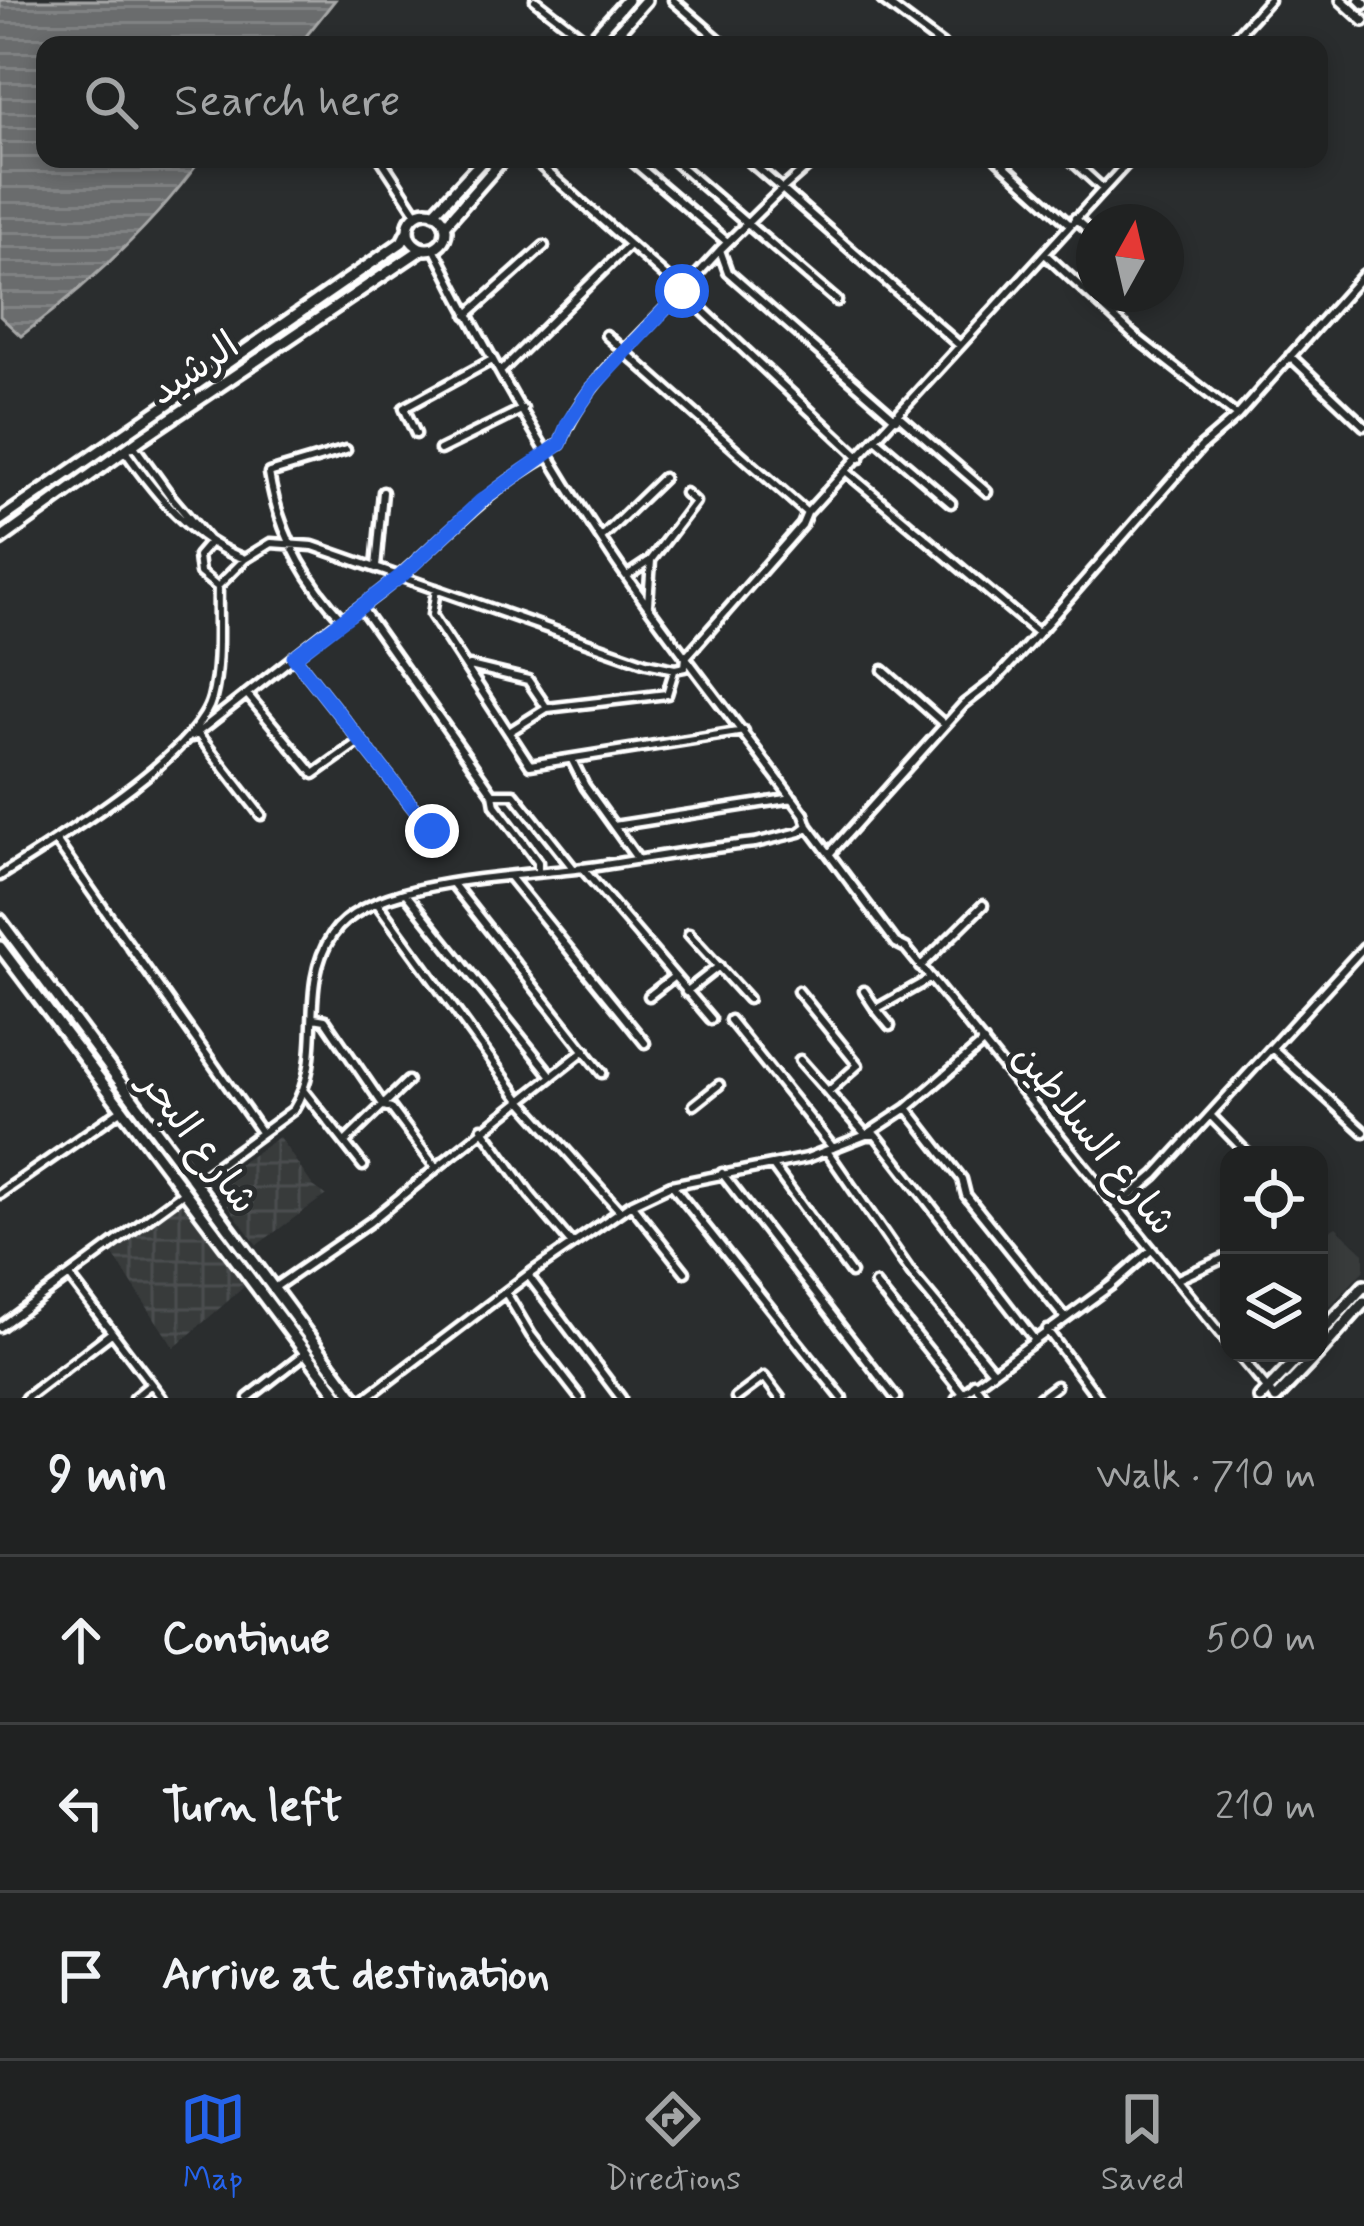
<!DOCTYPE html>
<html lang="en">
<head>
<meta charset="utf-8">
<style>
  :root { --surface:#202222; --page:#2d2f2f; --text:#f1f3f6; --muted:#a2a4a5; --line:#3d3f40; --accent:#2563eb }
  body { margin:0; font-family:Mynerve,"Playpen Sans Arabic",sans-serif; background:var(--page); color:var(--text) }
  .controls { position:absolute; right:36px; bottom:36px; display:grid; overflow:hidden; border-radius:24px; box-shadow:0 6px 18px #0003 }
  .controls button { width:108px; height:108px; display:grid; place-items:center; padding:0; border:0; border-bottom:3px solid var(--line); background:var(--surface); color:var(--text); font:60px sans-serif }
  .compass { position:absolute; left:1076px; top:204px; width:108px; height:108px; border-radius:50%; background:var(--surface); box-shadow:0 6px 18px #0003; rotate:8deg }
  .stop { position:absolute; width:36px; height:36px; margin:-27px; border:9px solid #2563eb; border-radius:50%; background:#fff }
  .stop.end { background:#2563eb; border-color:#fff; box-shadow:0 3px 12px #0008 }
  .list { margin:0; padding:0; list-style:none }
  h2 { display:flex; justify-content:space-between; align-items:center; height:156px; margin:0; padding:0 48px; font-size:51px }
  h2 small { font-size:39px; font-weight:400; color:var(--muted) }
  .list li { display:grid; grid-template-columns:78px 1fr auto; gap:36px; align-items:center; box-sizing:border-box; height:168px; padding:0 48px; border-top:3px solid var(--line) }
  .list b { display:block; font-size:45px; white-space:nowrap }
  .list em { font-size:39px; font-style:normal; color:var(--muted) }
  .icon { flex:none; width:66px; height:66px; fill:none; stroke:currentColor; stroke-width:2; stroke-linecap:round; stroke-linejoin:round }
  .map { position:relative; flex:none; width:1364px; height:1398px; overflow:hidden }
  .search { position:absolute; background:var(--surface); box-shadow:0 6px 18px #0003; left:36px; right:36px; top:36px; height:132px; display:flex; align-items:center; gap:30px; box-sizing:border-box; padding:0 42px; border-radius:24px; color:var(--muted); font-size:45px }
  .sheet { height:660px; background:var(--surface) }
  nav { display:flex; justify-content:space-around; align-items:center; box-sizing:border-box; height:168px; border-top:3px solid var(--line); background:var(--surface); font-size:33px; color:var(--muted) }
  nav a { display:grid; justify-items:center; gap:6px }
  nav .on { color:var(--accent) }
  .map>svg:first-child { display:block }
</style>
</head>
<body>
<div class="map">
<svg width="1364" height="1398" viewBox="0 0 1364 1398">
  <defs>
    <pattern id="industrial-grid" width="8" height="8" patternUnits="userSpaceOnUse" patternTransform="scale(3)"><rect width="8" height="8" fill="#373a3b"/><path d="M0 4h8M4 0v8" fill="none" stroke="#4b4e4f"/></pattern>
    <pattern id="water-rules" width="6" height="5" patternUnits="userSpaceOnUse" patternTransform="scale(3)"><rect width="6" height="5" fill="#6a6c6d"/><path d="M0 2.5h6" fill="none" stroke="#808283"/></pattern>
  </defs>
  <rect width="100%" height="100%" fill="#2a2d2e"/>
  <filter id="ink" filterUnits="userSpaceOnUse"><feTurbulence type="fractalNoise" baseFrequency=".00833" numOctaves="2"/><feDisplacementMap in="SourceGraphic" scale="24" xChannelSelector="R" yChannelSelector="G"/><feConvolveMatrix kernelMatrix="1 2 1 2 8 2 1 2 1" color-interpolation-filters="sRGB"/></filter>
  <g filter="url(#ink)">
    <path fill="#373a3b" d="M1336 1227 1364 1253V1270L1319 1318V1236Z"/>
    <path fill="url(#industrial-grid)" d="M279 1137 313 1186 326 1195 257 1245 211 1183Z
      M184 1199 244 1287 174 1348 112 1253Z"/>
    <path fill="url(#water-rules)" stroke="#a6a7a7" stroke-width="3" d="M0 0H335L299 45H45V159H201C153 226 87 286 21 336L0 316Z"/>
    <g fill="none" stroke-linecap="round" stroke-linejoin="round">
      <g stroke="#fff" stroke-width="15">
        <path id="minor" d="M535 0 589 42
          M673 0 725 45
          M882 0 942 45
          M1228 45 1269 0
          M381 159 417 214
          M533 159 682 291 720 250 728 272 896 419
          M630 159 726 241
          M672 159 837 301
          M747 159 782 189 816 159
          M997 159 1069 224
          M1070 159 1102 188
          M1244 159 1246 161
          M1075 218 1094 235
          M434 248C487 354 547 458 613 557 673 645 741 728 804 814L808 826 896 943 906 948 1229 1344
          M720 250 782 189 959 345
          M1045 254 1133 335 1237 416
          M467 315 544 246
          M606 335 807 513
          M1290 356 1364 426
          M500 372 629 245
          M898 415 987 492
          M416 434 404 408 492 360
          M877 440 951 503
          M134 446 171 497 207 539
          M346 450 269 473C278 529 303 578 342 619 417 573 469 499 548 456
          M440 450 523 409
          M125 451C157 496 192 540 245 559
          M546 452 560 444C582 384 639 338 682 291L860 458
          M848 473 1038 633
          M601 538 663 478
          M210 542 198 556 200 573 216 586
          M376 567 383 492
          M627 576 651 560 695 502 685 493
          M436 589 432 615 530 765 744 731
          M648 604 651 560
          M361 607 493 794H514L573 868
          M294 657 432 831
          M470 666 528 680 547 708 667 694 674 671
          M883 670 945 725
          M247 694 314 774 360 741
          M509 732 547 708
          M197 733 261 815
          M192 737 342 619
          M572 760 585 786 636 857
          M493 794 495 805 538 862V872
          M614 826 793 798
          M56 841 261 1132
          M831 852 964 704 995 680 1027 646 1201 447 1237 416 1364 274
          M582 868 711 1019
          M0 876C51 843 197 756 212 698 221 663 217 622 218 586L245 559 271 543 313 546 646 663 675 669 685 667 686 657 802 525 807 513 1131 159
          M510 877 645 1043
          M453 884 602 1073
          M407 895 551 1075
          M377 903 520 1099 620 1211
          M689 934 748 999
          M920 967 983 905
          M798 991 858 1065 828 1092
          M864 991 876 1009 931 978
          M686 992 719 966
          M649 996 672 978
          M876 1009 890 1026
          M314 1018 325 1020 384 1106 391 1108 436 1168 585 1050
          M730 1020 833 1148
          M1273 1049 1364 1132
          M800 1060 866 1135H876L1034 1339
          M304 1091 363 1166
          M694 1105 719 1085
          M907 1108 962 1179 966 1195 1064 1317
          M1210 1115 1249 1155
          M482 1128 531 1196 572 1244
          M345 1142 408 1081
          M827 1151 912 1274 992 1370
          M773 1166 851 1273
          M722 1173 896 1398
          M195 1182 293 1110C328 1055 296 989 332 935 370 878 519 877 583 868 640 860 697 849 755 843L800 832 808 826
          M672 1185 842 1398
          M0 1194 121 1110
          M631 1204 685 1272
          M1117 1207 1155 1175 1364 947
          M528 1275 621 1398
          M70 1277 162 1398
          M1178 1279 1229 1256
          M875 1284 962 1392
          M274 1288 370 1222 435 1169
          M506 1293 531 1335 580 1398
          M0 1327 184 1192
          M1047 1330 1098 1398
          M1237 1353 1275 1398
          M974 1383 985 1398
          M26 1398 111 1333
          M134 1398 151 1384
          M248 1398 306 1353
          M366 1398 528 1275 631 1204 671 1185 807 1158 866 1135 907 1108 984 1042
          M736 1398 764 1377 780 1398
          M957 1398 1110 1286 1150 1251
          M1040 1398 1056 1386"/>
      </g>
      <g stroke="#fff" stroke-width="16">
        <path id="tertiary" d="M1341 0 1364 21
          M1360 0 1364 4"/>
      </g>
      <g stroke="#fff" stroke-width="18">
        <path id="secondary" d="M587 45 627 0
          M606 45 646 0
          M408 230a19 19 0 1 1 38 0a19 19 0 1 1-38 0Z
          M434 213 484 159
          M445 225 503 159
          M0 520 402 242 407 232
          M0 540 142 438 422 249
          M0 920 355 1398
          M0 947 340 1398
          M1319 1335 1364 1286
          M1319 1353 1364 1302
          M1260 1398 1303 1353
          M1276 1398 1319 1353"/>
      </g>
      <use href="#minor" stroke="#2a2d2e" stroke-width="6"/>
      <use href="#tertiary" stroke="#2a2d2e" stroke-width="8"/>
      <use href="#secondary" stroke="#2a2d2e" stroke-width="9"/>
    </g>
  </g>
  <g fill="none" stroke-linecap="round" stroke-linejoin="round" filter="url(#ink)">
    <path stroke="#2563eb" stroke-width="15" d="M432 831 294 657 401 576 481 501 560 444 568 423 593 386 682 291"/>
  </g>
  <g text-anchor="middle" stroke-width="10" stroke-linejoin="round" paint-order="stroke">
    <g font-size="39" fill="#fff" stroke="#2a2d2e">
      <text transform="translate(193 367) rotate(-34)" y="14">الرشيد</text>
      <text transform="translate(1096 1138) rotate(51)" y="14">شارع السلاطين</text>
      <text transform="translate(200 1141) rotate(53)" y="14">شارع البحر</text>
    </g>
  </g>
</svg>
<div class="controls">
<button><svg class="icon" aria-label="locate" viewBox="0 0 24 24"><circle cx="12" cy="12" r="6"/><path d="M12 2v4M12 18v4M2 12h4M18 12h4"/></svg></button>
<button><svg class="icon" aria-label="layers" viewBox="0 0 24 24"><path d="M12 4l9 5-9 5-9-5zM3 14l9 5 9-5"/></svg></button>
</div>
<svg class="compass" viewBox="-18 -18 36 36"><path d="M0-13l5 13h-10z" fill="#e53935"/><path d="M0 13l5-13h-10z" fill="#a2a4a5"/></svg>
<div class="stop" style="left:682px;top:291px"></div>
<div class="stop end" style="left:432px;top:831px"></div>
<div class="search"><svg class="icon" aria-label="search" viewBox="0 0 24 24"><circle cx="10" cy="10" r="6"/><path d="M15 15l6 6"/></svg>Search here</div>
</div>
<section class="sheet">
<h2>9 min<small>Walk · 710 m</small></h2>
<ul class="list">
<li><svg class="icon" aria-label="ahead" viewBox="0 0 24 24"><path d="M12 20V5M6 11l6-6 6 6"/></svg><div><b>Continue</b></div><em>500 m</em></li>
<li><svg class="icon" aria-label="left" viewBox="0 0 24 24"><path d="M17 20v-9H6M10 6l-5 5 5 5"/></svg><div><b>Turn left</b></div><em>210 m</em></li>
<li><svg class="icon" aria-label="arrive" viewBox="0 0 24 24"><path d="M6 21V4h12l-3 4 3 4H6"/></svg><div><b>Arrive at destination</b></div></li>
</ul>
</section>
<nav>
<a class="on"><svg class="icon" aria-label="map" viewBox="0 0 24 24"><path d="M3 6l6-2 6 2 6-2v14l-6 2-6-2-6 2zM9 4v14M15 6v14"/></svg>Map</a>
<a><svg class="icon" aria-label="directions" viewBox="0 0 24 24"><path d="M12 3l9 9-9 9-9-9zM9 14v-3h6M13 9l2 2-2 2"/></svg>Directions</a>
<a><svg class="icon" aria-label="saved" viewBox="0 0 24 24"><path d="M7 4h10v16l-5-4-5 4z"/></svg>Saved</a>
</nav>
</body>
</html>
